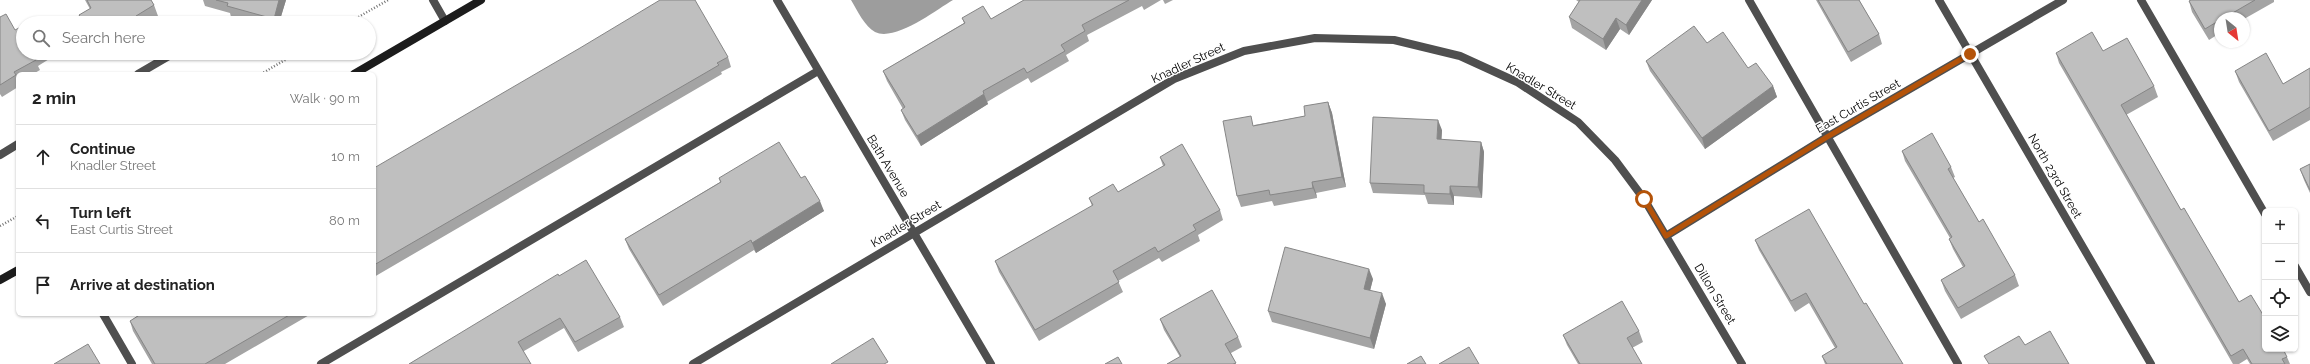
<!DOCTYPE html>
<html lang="en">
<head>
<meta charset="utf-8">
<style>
  :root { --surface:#fff; --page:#f2f2f2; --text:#222; --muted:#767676; --line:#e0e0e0 }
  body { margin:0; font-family:Raleway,sans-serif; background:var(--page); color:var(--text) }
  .controls { position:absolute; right:12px; bottom:12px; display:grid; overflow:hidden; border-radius:6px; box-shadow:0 1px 3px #0004 }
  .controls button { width:36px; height:36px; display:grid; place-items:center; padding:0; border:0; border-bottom:1px solid var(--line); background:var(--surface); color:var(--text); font:20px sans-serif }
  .compass { position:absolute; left:2214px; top:12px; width:36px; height:36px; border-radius:50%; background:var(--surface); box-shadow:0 1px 3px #0004; rotate:150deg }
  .stop { position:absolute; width:12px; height:12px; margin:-9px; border:3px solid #b45309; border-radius:50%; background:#fff }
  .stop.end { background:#b45309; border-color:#fff; box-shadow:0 1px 4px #0008 }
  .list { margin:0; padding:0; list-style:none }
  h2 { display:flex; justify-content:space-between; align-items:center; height:52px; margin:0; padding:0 16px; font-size:17px }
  h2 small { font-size:13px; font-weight:400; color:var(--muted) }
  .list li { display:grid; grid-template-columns:26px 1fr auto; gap:12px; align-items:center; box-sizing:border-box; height:64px; padding:0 16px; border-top:1px solid var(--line) }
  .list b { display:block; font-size:15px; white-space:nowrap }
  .list p { margin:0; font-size:13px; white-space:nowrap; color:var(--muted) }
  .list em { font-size:13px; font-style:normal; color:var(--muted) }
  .icon { flex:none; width:22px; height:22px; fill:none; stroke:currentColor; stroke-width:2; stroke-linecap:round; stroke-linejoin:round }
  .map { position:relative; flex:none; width:2310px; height:364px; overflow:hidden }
  .search { position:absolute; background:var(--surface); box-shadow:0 1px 3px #0004; left:16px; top:16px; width:360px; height:44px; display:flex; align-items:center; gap:10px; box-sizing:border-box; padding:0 14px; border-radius:22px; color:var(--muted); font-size:15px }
  .panel { position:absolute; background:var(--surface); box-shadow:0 1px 3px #0004; left:16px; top:72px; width:360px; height:244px; border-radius:6px }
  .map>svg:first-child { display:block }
</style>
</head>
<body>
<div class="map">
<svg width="2310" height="364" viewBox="0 0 2310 364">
  <rect width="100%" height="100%" fill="#fff"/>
  <path fill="#9d9d9d" d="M851 0H953C936 10 895 42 875 32 865 27 857 10 851 0Z"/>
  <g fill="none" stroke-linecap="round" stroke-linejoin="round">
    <path stroke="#717171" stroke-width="2.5" stroke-dasharray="1 2" stroke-linecap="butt" d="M348 23 388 0
      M261 74 297 53
      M0 226 18 216"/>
    <path stroke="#4f4f4f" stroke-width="8" d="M1749 0 1958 364
      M2141 0 2265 214
      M138 74 174 53
      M0 155 18 144
      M2295 266 2310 292
      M103 314 132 364
      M321 364 818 71"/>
    <path stroke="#4f4f4f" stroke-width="8" d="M433 0 445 21
      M777 0 991 364
      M1939 0 2151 364
      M1666 236 1827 137 2063 0
      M693 364 1174 79 1244 51 1315 38 1394 40 1460 56 1517 82 1578 122 1615 160 1644 199 1742 364"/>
    <path stroke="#1c1c1c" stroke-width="8" d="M354 74 481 0
      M0 280 18 270"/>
  </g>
  <path fill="#a4a4a4" d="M85 0H151L154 5 158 16 146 23H82L79 15 90 9Z
    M203 0H286L279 23H255L231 17 230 13 205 6Z
    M1024 0H1161L1144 10 1142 6 1087 35 1089 41 1066 55 1069 61 1031 83 1028 78 987 102 988 104 921 146 905 120 901 110 903 109 887 81 883 71 964 23 962 18 991 19Z
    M1163 0H1173L1165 4Z
    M1576 0H1652L1629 35 1620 29 1606 50 1572 28 1569 17 1579 2Z
    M1816 0H1859L1879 34 1882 44 1851 62Z
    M2191 0H2274V2L2244 19V18H2220V33L2209 40 2192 12 2189 1Z
    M0 17 23 53H53L54 56 38 66 40 70 33 74H18V87L2 97 0 94Z
    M1707 43 1748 68 1773 86 1777 97 1705 149 1650 71 1646 61Z
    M2103 51 2154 86 2158 97 2126 115 2181 210 2239 302 2287 357 2290 364H2250L2247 359 2239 364H2233L2059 63 2056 53Z
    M728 57 731 67 721 72 722 74 374 277V168Z
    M2310 68V120L2273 141 2239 82 2235 71 2283 84Z
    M1328 102 1332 113 1346 187 1316 193 1317 198 1274 206 1272 201 1241 207 1237 196 1254 125 1305 116Z
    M1442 130 1441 140 1481 142 1484 152 1482 198 1454 196V205L1428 204 1425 195 1373 193 1370 183Z
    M1902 151 1951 167 1955 177 1953 178 1979 222 2015 275 2019 286 1961 319 1945 291 1941 280 1963 267 1953 249 1949 239 1950 238 1905 161Z
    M1160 157 1220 210 1223 220 1198 235 1200 241 1162 262 1159 258 1118 281 1123 292 1039 341 999 272 995 261 1092 206 1089 198 1118 192 1163 166Z
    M2310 164V193L2304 180 2300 169Z
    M719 178H801L824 211 756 253 754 250 663 306 629 249 625 239 720 182Z
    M1755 240 1864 304 1903 364H1825L1822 356 1835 348 1809 303 1795 312 1759 250Z
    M559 276 620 317 624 327 578 352 564 328 524 351 409 364Z
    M1373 279 1370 290 1386 304 1374 349 1272 322 1268 311Z
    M141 314H311L225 364H152L133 331 130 321Z
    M1160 319 1238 337 1242 347 1231 353 1236 364H1167L1180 357 1164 330Z
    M1639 331 1643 342 1632 348 1642 364H1578L1567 345 1563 335Z"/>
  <path fill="#868686" d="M279 0H286L279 23H275L274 19Z
    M1642 0H1652L1629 35 1626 25Z
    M1616 18 1620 29 1606 50 1603 39Z
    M1773 86 1777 97 1705 149 1702 138Z
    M984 94 988 104 921 146 917 136Z
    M1328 102 1332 113 1346 187 1342 177Z
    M1438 120 1442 130 1441 150 1437 139Z
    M1481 142 1484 152 1482 198 1478 187Z
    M1312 182 1316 193 1317 198 1313 188Z
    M1450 186 1454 196V205L1450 194Z
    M820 201 824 211 756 253 752 243Z
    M1369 269 1373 279 1368 299 1364 289Z
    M1382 293 1386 304 1374 349 1370 338Z"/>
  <path fill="#bfbfbf" stroke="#868686" d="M87 0H151L154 5 136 16 140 23H84L79 15 91 8Z
    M216 0H279L274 19 227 6 228 3Z
    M660 0H695L728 57 717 63 719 65 374 265V168L580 48Z
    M1024 0H1129L1082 25 1085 31 1061 45 1065 51 1027 73 1024 68 983 91 984 94 917 136 901 110 905 107 883 71 965 23 962 18 983 6 991 19Z
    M1580 0H1642L1626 25 1616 18 1603 39 1569 17Z
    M1818 0H1859L1879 34 1848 52Z
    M2191 0H2255L2224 18H2220V20L2205 29 2189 1Z
    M6 14 15 30 23 26V53H38L34 56 36 60 14 72 16 75 0 85V17Z
    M34 19 36 23H28Z
    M1694 26 1707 43 1723 32 1748 68 1756 63 1773 86 1702 138 1646 61Z
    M2092 32 2103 51 2127 38 2154 86 2121 105 2181 210 2184 208 2239 302 2251 295 2265 318V349H2283L2287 357 2282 359 2285 364H2252L2243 349 2231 356 2056 53Z
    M2266 53 2283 84 2310 68V107L2269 131 2235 71Z
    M1328 102 1342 177 1312 182 1313 188 1270 195 1269 190 1237 196 1223 121 1251 116 1253 126 1305 116 1304 106Z
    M1373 117 1438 120 1437 139 1481 142 1478 187 1450 186V194L1424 193V185L1370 183Z
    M1932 133 1951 167 1948 169 1979 222 1983 219 2015 275 1958 308 1941 280 1965 266 1949 239 1952 237 1902 151Z
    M779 142 801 178 805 176 820 201 752 243 751 240 659 295 625 239 721 182 719 178Z
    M1182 144 1220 210 1193 225 1196 230 1158 252 1155 247 1113 271 1119 282 1035 330 995 261 1093 205 1089 198 1113 184 1118 192 1165 165 1160 157Z
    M2310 164V190L2300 169Z
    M1809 209 1864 304 1866 303 1903 364H1827L1822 356 1837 347 1806 293 1791 301 1755 240Z
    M1285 247 1369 269 1364 289 1382 293 1370 338 1268 311Z
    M586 260 620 317 575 342 560 318 518 342 531 364H409L558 274 559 276Z
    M1212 290 1238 337 1225 344 1236 363 1233 364H1167L1181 356 1160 319Z
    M1622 301 1639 331 1627 338 1642 364H1580L1563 335Z
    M141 314H291L205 364H155L130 321Z
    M2050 331 2069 364H1989L1984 356 2019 336 2025 345Z
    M873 338 888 362 884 364H831Z
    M88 344 100 364H54Z
    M1469 347 1479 364H1439Z
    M1421 356 1426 364H1407Z
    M1118 357 1122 364H1105Z"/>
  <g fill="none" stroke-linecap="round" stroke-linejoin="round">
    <path stroke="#b45309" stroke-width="5" d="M1644 199 1666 236 1827 137 1970 54"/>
  </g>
  <g text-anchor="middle" stroke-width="3" stroke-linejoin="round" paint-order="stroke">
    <g font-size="12" fill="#000" stroke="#fff">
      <text transform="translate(1188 63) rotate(-25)" y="4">Knadler Street</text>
      <text transform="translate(1541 86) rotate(31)" y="4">Knadler Street</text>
      <text transform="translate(1858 106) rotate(-30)" y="4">East Curtis Street</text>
      <text transform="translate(888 166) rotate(59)" y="4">Bath Avenue</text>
      <text transform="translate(2055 176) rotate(60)" y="4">North 23rd Street</text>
      <text transform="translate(906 224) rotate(-31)" y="4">Knadler Street</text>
      <text transform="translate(1715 294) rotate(59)" y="4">Dillon Street</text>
    </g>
  </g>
</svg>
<div class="controls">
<button>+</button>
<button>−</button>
<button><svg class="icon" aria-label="locate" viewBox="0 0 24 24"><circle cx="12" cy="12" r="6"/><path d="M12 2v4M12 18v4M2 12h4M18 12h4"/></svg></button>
<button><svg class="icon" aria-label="layers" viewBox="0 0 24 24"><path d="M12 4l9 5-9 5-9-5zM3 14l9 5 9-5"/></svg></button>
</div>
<svg class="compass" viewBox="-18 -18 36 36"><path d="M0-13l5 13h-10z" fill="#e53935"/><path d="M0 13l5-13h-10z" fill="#767676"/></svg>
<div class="stop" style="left:1644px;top:199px"></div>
<div class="stop end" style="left:1970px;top:54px"></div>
<div class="search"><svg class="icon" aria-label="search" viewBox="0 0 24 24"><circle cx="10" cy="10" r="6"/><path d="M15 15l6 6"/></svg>Search here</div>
<section class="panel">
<h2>2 min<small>Walk · 90 m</small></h2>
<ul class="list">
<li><svg class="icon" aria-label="ahead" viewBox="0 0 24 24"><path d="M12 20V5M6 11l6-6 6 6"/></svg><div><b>Continue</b><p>Knadler Street</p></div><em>10 m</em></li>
<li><svg class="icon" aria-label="left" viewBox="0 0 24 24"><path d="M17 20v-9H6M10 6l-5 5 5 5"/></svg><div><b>Turn left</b><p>East Curtis Street</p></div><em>80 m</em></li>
<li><svg class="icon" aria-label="arrive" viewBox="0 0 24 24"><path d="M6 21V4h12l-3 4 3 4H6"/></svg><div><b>Arrive at destination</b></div></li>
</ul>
</section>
</div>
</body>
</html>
